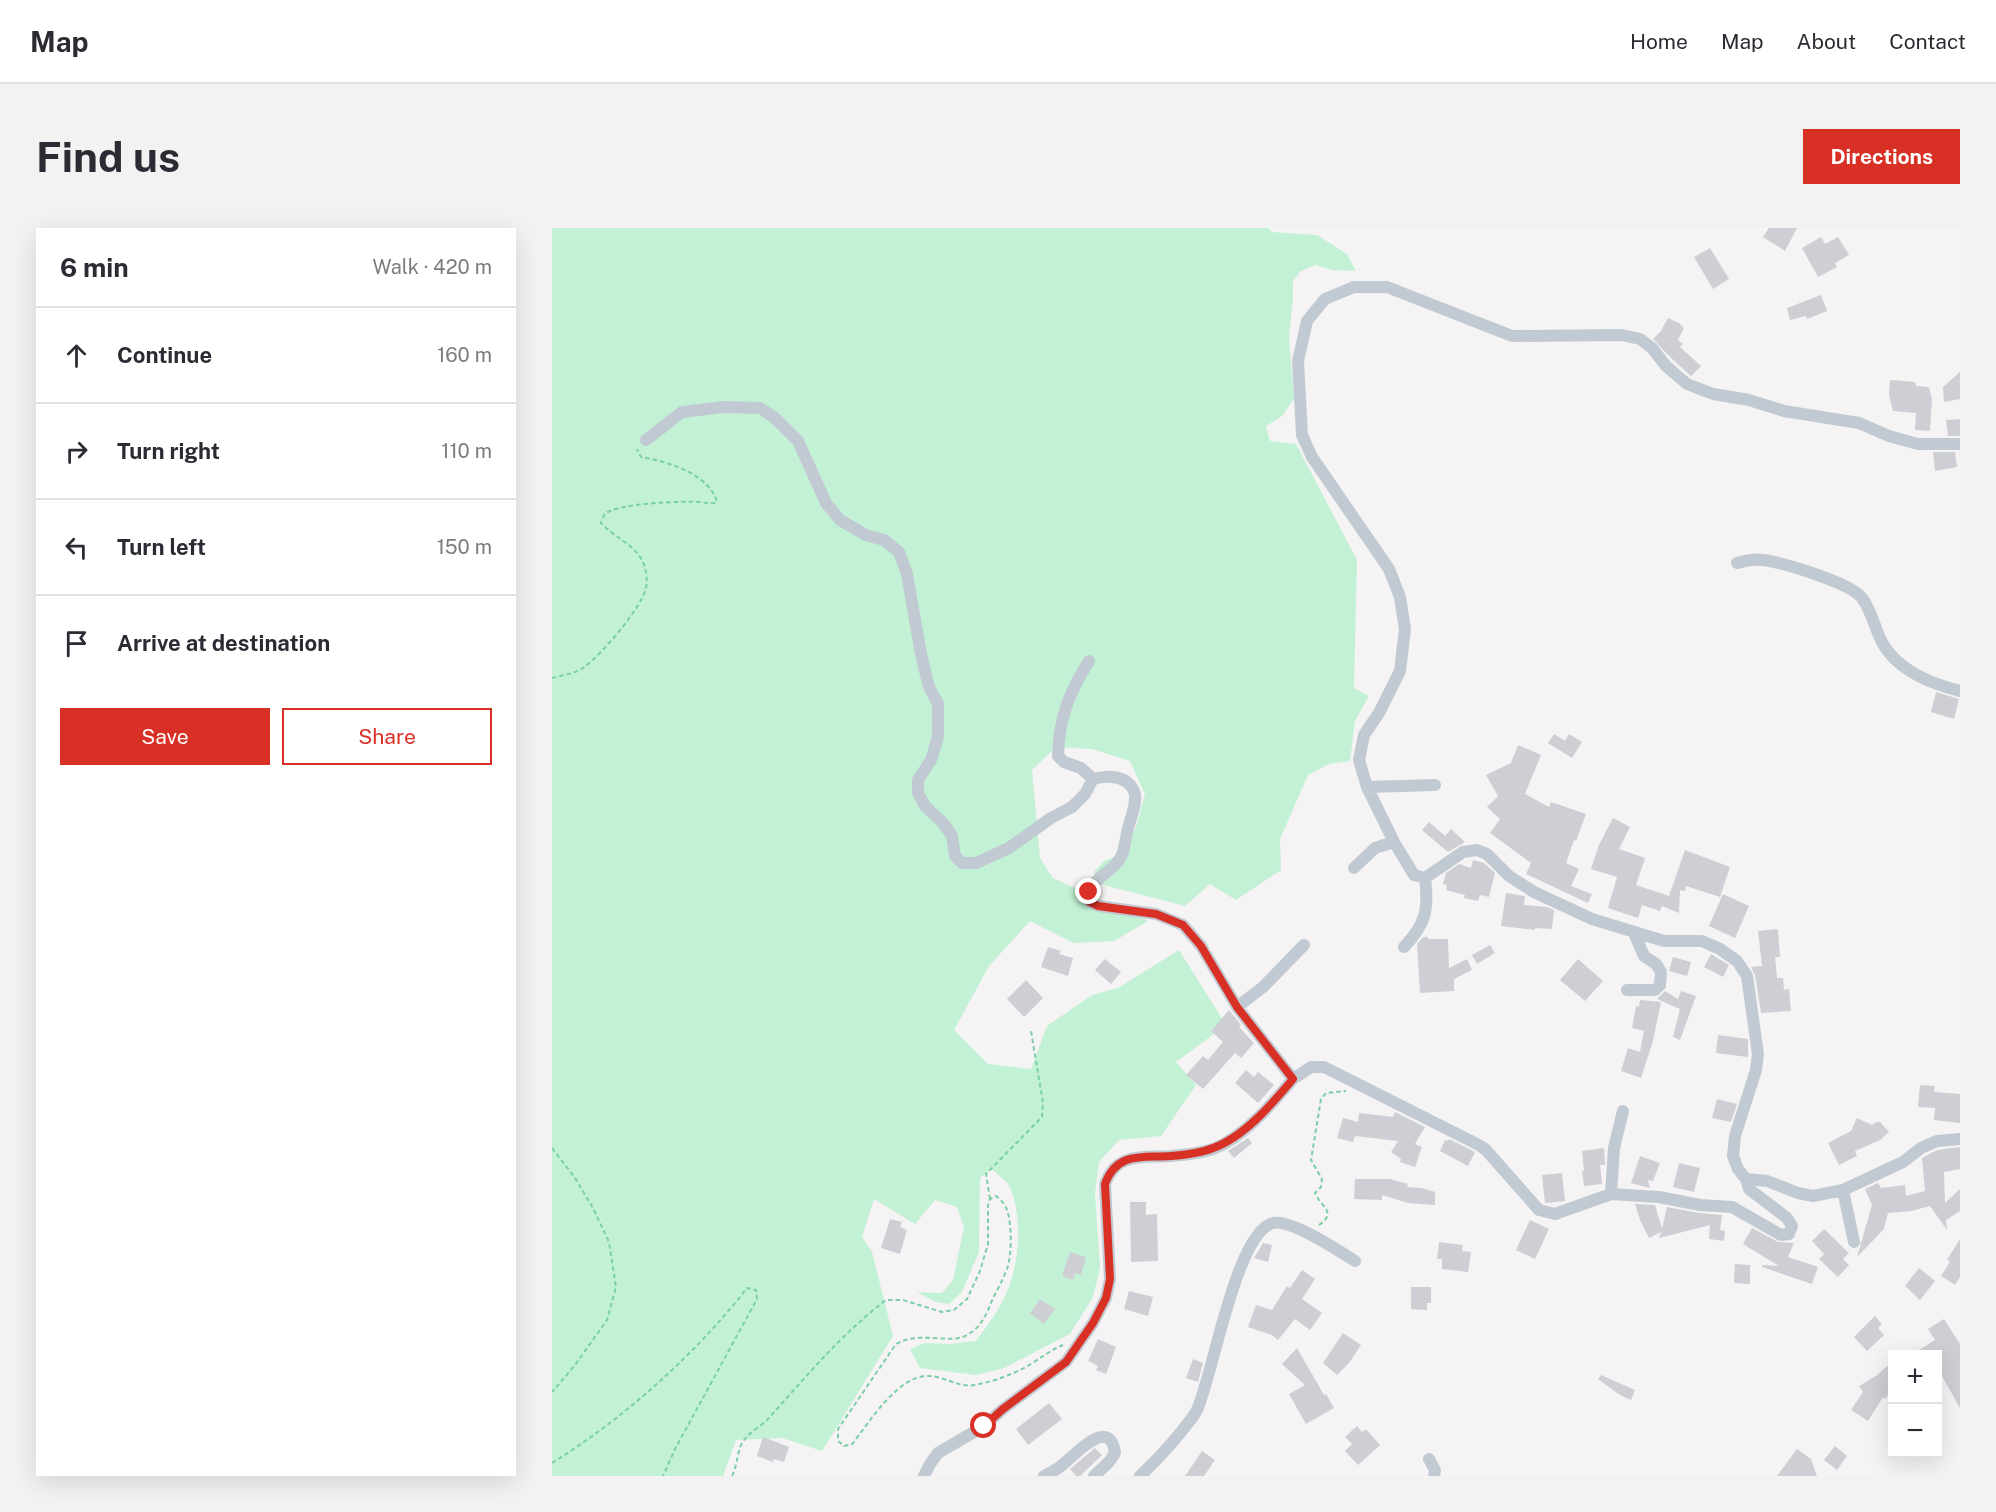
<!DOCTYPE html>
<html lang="en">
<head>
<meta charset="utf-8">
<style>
  :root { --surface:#fff; --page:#f2f2f3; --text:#2b2b33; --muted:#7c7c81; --line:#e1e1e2; --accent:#d93025 }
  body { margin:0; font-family:"Public Sans",sans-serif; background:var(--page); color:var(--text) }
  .controls { position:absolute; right:18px; bottom:18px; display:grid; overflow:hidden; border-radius:0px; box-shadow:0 6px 24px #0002 }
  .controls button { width:54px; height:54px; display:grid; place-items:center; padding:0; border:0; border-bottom:2px solid var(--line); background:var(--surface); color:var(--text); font:30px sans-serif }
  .stop { position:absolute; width:18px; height:18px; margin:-14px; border:4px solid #d93025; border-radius:50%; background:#fff }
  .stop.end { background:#d93025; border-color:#fff; box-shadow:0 2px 6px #0008 }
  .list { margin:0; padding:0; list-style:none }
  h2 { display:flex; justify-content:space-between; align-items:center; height:78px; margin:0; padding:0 24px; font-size:26px }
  h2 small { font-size:20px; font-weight:400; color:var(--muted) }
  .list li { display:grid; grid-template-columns:39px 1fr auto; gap:18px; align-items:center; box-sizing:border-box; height:96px; padding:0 24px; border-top:2px solid var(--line) }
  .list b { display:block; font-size:22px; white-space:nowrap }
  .list em { font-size:20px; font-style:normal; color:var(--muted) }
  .actions { display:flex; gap:12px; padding:18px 24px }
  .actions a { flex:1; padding:14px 0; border:2px solid var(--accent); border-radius:0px; text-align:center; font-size:21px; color:var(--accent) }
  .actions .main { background:var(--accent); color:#fff }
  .icon { flex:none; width:33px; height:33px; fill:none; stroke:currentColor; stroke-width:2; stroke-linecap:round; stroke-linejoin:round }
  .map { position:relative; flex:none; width:1408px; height:1248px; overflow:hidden; border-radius:0px }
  header { display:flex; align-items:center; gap:36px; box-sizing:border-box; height:84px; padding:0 30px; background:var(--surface); border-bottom:2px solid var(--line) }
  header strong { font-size:28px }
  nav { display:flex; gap:33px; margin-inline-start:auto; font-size:21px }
  .intro { display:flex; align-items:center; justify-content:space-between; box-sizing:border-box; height:144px; padding:0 36px }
  h1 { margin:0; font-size:42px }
  .button { padding:15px 27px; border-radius:0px; background:var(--accent); color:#fff; font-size:21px; font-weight:700 }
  main { display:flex; gap:36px; padding:0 36px }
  aside { flex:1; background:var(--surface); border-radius:0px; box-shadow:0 6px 24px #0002 }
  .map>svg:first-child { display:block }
</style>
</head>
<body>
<header>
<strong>Map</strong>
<nav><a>Home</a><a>Map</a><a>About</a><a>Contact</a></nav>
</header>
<div class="intro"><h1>Find us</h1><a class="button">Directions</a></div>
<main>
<aside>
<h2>6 min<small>Walk · 420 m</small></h2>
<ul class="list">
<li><svg class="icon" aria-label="ahead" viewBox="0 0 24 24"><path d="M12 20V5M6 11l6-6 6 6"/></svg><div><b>Continue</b></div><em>160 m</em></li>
<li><svg class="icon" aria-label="right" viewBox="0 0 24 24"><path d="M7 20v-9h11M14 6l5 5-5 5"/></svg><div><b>Turn right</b></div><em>110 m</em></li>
<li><svg class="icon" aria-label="left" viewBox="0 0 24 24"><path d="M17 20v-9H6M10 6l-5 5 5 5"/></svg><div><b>Turn left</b></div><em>150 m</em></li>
<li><svg class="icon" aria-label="arrive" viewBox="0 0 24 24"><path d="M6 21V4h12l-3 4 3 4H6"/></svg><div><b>Arrive at destination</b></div></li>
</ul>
<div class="actions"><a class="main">Save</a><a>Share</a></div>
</aside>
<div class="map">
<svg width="1408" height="1248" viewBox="0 0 1408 1248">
  <rect width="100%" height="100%" fill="#f5f3f3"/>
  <path fill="#c3f1d5" d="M0 0H717L720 4 765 7 795 26 804 43 780 42 764 37 749 43 741 53V70L737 109 742 171 730 188 714 198 718 213 744 216 805 332 802 460 817 468 803 493 798 533 777 536 756 547 728 611 729 642 684 672 658 656 633 678 544 655 542 644 552 633 573 625 585 596 593 566 578 533 540 521 504 519 480 542 488 630 501 650 596 693 562 713 521 715 478 693 437 738 402 802 436 836 479 841 495 798 540 767 566 760 627 722 674 797 624 834 644 857 609 908 567 912 547 934 543 965 548 1039 541 1069 518 1106 452 1140 424 1147 368 1140 358 1121 373 1115 397 1116 424 1113C436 1097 449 1080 456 1061 468 1033 471 983 456 956 452 951 444 945 439 941L428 950 427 1024 410 1064 397 1076 384 1074 365 1064 390 1065 401 1052 412 999 405 979 383 972 363 996 322 971 310 1009 320 1024 341 1108 270 1223 230 1210 184 1212 171 1248H0Z"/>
  <path fill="#cdcfd5" d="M1217 0H1245L1233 23 1211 9Z
    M1269 9 1273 16 1286 9 1297 27 1283 35 1285 39 1266 49 1250 20Z
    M1158 20 1177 51 1161 61 1142 29Z
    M1269 67 1275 83 1255 91 1254 88 1238 92 1235 80Z
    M1116 90 1127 95 1132 100 1126 112 1131 116 1128 119 1149 138 1139 148 1118 129 1101 111 1109 103Z
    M1408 144V171L1392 174 1391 159Z
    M1338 152 1363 154 1364 158 1377 159 1380 171 1378 203 1363 202 1364 185 1341 183 1337 166Z
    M1408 191V208H1396L1394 192Z
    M1381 224H1403L1405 239 1383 243Z
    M1384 464 1407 471 1402 491 1379 484Z
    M1002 506 1013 513 1017 506 1030 514 1020 530 996 515Z
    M966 517 989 527 973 566 997 579 999 574 1034 586 1024 613 1022 612 1014 635 1027 641 1019 658 1040 666 1036 675 974 646 979 635 938 605 948 591 935 579 946 568 934 547 959 535Z
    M1061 590 1078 599 1067 621 1093 630 1084 657 1117 668 1133 622 1178 639 1168 669 1134 658 1133 663 1128 662 1127 685 1110 678 1108 683 1090 677 1086 690 1056 680 1065 649 1039 641 1047 617Z
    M877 594 893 608 899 601 913 614 896 624 870 602Z
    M921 632 932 635 943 645 937 669 928 667 926 673 912 670 913 667 894 662 895 657 891 656 894 645 907 636 919 640Z
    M954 665 973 668 972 677 995 679 1002 682 1000 701 983 700V702L949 698Z
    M1171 666 1197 678 1183 710 1157 698Z
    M1226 701 1228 729H1223L1225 750H1231L1232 762 1237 761 1239 783 1209 785 1203 747 1199 739 1210 738 1206 703Z
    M871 709H876V711H896L897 740 915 731 920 742 902 751V763L868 765 865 716Z
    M938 717 943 725 925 736 920 727Z
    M496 719 509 723 507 726 521 730 516 748 489 739Z
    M1159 726 1177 737 1171 749 1152 739Z
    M1121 729 1139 734 1135 748 1117 743Z
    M553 731 569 744 559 756 543 742Z
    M1026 731 1051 753 1033 773 1008 752Z
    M474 752 491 770 472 789 455 771Z
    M1113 763 1126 771 1129 763 1144 768 1128 812 1121 809 1128 781 1105 771Z
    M1088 772 1109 774 1101 813 1089 850 1069 843 1076 820 1088 824 1092 803 1080 800 1084 778 1087 779Z
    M677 782 689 797 687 799 702 815 689 830 683 825 651 861 634 847 651 828 656 832 671 814 659 803Z
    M1166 807 1196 811V829L1164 825Z
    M694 842 702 849 706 844 722 857 706 875 683 855Z
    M1368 857 1383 858 1382 864 1408 866V895L1382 892 1383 880 1366 879Z
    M1165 871 1185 876 1179 894 1160 890Z
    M843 884 873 899 863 916 870 919 863 939 848 934 849 931 839 924 846 913 803 908 801 914 785 910 791 890 806 894 807 885 841 889Z
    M1305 890 1320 897 1324 894H1328L1337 904 1328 912 1303 923 1305 928 1287 937 1276 915 1299 903Z
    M696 910 700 915 682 930 676 923Z
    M897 911 923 924 916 938 888 923 893 912 896 913Z
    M1408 919V941L1392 944 1393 975 1408 961V983L1394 992 1395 1002 1378 978 1359 983 1336 985 1332 1001 1305 1029 1320 977 1313 961 1326 955 1329 960 1353 957 1354 968 1373 963 1370 930 1385 922Z
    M1052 920 1053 937H1048L1050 956 1032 958 1030 943H1032L1030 923Z
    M1088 928 1108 935 1101 953 1096 952 1098 960 1079 955Z
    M1127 935 1148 940 1142 964 1121 959Z
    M1010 945 1013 973 993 975 990 947Z
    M803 951H838L856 956 855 959 870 960 883 964V977L856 975 830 967V972L802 971Z
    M578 974H594V987L605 986 606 1033 579 1034Z
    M1083 976 1103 977 1110 1001 1115 979 1147 985 1170 987 1168 1002 1173 1003 1172 1013 1157 1011 1158 997 1107 1010 1109 1004 1097 1010 1088 992Z
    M338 991 350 994 348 999 355 1002 348 1026 329 1020Z
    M978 992 997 1001 983 1031 964 1022Z
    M1200 1000 1226 1014 1242 1015 1236 1029 1266 1039 1260 1056 1210 1039V1037L1227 1038 1191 1016Z
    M1272 1001 1297 1025 1291 1031 1297 1037 1286 1049 1267 1031 1272 1026 1260 1013Z
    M1408 1011V1049L1403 1057 1389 1048 1398 1034 1395 1032Z
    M887 1014 911 1017 910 1023 919 1024 916 1044 890 1041V1031H885Z
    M711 1015 720 1017 716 1034 702 1030Z
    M518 1024 534 1029 529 1047 523 1045 521 1052 510 1048Z
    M1183 1036 1198 1037V1056L1182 1055Z
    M1367 1040 1383 1053 1368 1072 1353 1058Z
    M750 1042 763 1051 750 1071 770 1085 758 1102 743 1091 726 1112 720 1107 696 1099 704 1077 720 1082 735 1058 738 1060Z
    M859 1059H879V1075H875V1082L859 1081Z
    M577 1063 601 1069 596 1088 572 1081Z
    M488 1071 503 1081 492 1096 478 1085Z
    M1323 1088 1330 1096 1326 1100 1332 1107 1315 1123 1302 1109Z
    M1392 1091 1408 1116V1180L1386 1141V1126H1361L1383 1112 1376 1101Z
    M791 1105 809 1117 797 1135 785 1147 771 1135Z
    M546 1111 564 1119 554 1146 544 1142 546 1138 536 1133Z
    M745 1120 772 1167 774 1166 782 1180 754 1196 737 1166 753 1157 730 1136Z
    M641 1131 651 1135 646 1154 634 1150Z
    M1341 1133V1161L1333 1171 1331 1169 1316 1193 1299 1182 1311 1164 1307 1158 1324 1148Z
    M1049 1147 1083 1162 1079 1172 1068 1167 1046 1151Z
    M497 1175 510 1191 476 1217 464 1201Z
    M805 1198 810 1204 814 1201 828 1217 806 1237 793 1223 800 1216 793 1209Z
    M211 1209 237 1219 232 1234 222 1231 221 1234 205 1228Z
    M1283 1218 1295 1228 1285 1242 1272 1232Z
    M543 1220 550 1227 528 1248H524L518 1241Z
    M1245 1221 1259 1231 1265 1248H1225Z
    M650 1223 663 1232 652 1248H633Z"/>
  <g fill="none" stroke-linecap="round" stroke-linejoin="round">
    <path stroke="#7ad0a6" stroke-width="2" stroke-dasharray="4.5 3" stroke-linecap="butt" d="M0 450C10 447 23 446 31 440 49 427 89 381 94 360 96 351 94 340 90 332 80 315 62 309 49 295 49 293 52 287 53 286 65 275 129 273 147 274 154 274 158 277 165 274 158 246 114 233 89 229L85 221
      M0 920 23 950 41 980 57 1014 64 1059 55 1092 23 1137 0 1164
      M438 971 434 946 490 889 491 875 479 803
      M767 997C786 984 768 978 763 965L769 959 770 951 759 932 769 871 774 865 794 863
      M0 1235C71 1191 144 1126 195 1060L204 1062 205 1071 123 1221 111 1248
      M180 1248C185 1238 185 1227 189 1217 195 1205 207 1200 216 1191 253 1150 289 1106 334 1072H351L390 1084 402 1082 415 1071 428 1043 436 1016V977L438 971 444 968C449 972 453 976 455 982 460 996 460 1028 455 1041 451 1051 446 1061 441 1070 435 1085 430 1099 415 1107 398 1117 369 1102 344 1116L286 1201V1213L292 1218 300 1216C318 1194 346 1146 378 1148 393 1149 408 1160 423 1157 443 1153 462 1146 479 1136 490 1129 499 1122 511 1117"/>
    <path stroke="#c1cad2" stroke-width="12" d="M94 212 130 184 172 179 208 180 223 190 246 213 274 275 288 292 314 307 332 312 347 324 355 346 369 426 377 459 386 476V509L379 532 366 552V565L373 578 391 595 400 608 403 628 410 635H424L457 620 499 590 520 579 533 566 541 551C555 547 575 547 582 563 586 573 579 589 576 600 574 608 573 619 570 627 560 648 537 646 538 674L546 678 604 686 631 697 649 718 685 779 741 851 759 839H772L927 917 934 922 987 982 1003 986 1059 966 1107 969 1148 977 1180 979 1229 1007 1237 1006 1240 998 1235 990 1197 961 1194 951
      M1408 216H1366L1337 208 1307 195 1232 183 1197 172 1161 166 1135 156 1114 138 1100 120 1088 111 1070 107 960 108 835 59H802L773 71 755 93 746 133 750 207 760 229 837 341 848 369 853 401 848 443 827 485 812 507 807 532 815 559 842 614 862 647 873 650 911 624 925 622 935 626 957 648 982 664 1040 691 1112 713H1150L1168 721 1185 733 1195 748 1206 826 1204 842 1183 908 1181 928 1186 941 1194 951 1215 953 1246 965 1261 968 1291 962 1351 934 1369 920 1385 913 1408 911
      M1185 335C1194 332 1203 331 1212 332 1232 335 1299 355 1310 370 1320 383 1323 402 1331 416 1346 442 1380 456 1408 463
      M537 433C517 465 507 490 506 528L512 534 529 540 541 551
      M815 559 883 557
      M802 640 823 620 842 614
      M852 719C874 696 877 681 873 650
      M1075 762H1103L1108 757 1109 744 1104 736 1092 728 1082 705
      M685 779 711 759 752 717
      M1291 962 1302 1014
      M1059 966 1062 920 1071 883
      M877 1231 883 1242 882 1248
      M372 1248 378 1236 386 1225 432 1198 451 1181 514 1134 541 1095 554 1070 558 1051 553 956C565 923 592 930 619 928 632 927 649 925 661 921 692 909 720 876 741 851
      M492 1248C498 1245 504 1242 509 1238 522 1228 558 1186 563 1225L557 1234 542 1248
      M588 1248C603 1234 616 1220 629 1204 634 1197 641 1190 645 1182 661 1147 684 1004 721 995 739 991 787 1023 803 1033"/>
  </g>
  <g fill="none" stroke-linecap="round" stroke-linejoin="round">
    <path stroke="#d93025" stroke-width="8" d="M432 1198 451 1181 514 1134 541 1095 554 1070 558 1051 553 956C565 923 591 930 619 928 632 927 649 925 661 920 692 909 720 876 741 851L685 779 649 718 631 697 604 686 546 678 538 674 537 664"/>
  </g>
</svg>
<div class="controls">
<button>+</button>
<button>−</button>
</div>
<div class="stop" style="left:432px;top:1198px"></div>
<div class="stop end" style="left:537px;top:664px"></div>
</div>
</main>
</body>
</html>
